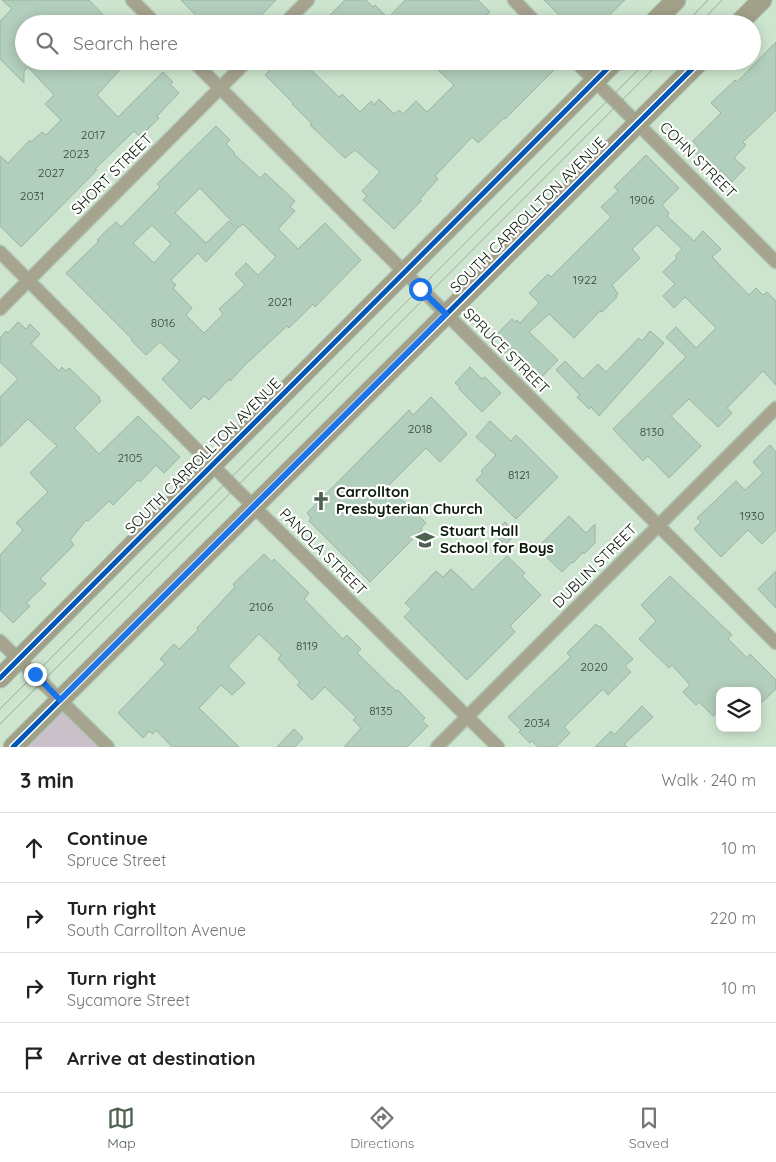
<!DOCTYPE html>
<html lang="en">
<head>
<meta charset="utf-8">
<style>
  :root { --surface:#fff; --page:#f2f2f2; --text:#222; --muted:#767676; --line:#e0e0e0; --accent:#4e604f }
  body { margin:0; font-family:Quicksand,sans-serif; background:var(--page); color:var(--text) }
  .controls { position:absolute; right:15px; bottom:15px; display:grid; overflow:hidden; border-radius:10px; box-shadow:0 2px 12px #0003 }
  .controls button { width:45px; height:45px; display:grid; place-items:center; padding:0; border:0; border-bottom:1px solid var(--line); background:var(--surface); color:var(--text); font:25px sans-serif }
  .stop { position:absolute; width:15px; height:15px; margin:-11px; border:4px solid #1a73e8; border-radius:50%; background:#fff }
  .stop.end { background:#1a73e8; border-color:#fff; box-shadow:0 1px 5px #0008 }
  .list { margin:0; padding:0; list-style:none }
  h2 { display:flex; justify-content:space-between; align-items:center; height:65px; margin:0; padding:0 20px; font-size:21px }
  h2 small { font-size:16px; font-weight:400; color:var(--muted) }
  .list li { display:grid; grid-template-columns:32px 1fr auto; gap:15px; align-items:center; box-sizing:border-box; height:70px; padding:0 20px; border-top:1px solid var(--line) }
  .list b { display:block; font-size:19px; white-space:nowrap }
  .list p { margin:0; font-size:16px; white-space:nowrap; color:var(--muted) }
  .list em { font-size:16px; font-style:normal; color:var(--muted) }
  .icon { flex:none; width:28px; height:28px; fill:none; stroke:currentColor; stroke-width:2; stroke-linecap:round; stroke-linejoin:round }
  .map { position:relative; flex:none; width:776px; height:747px; overflow:hidden }
  .search { position:absolute; background:var(--surface); box-shadow:0 2px 12px #0003; left:15px; right:15px; top:15px; height:55px; display:flex; align-items:center; gap:12px; box-sizing:border-box; padding:0 18px; border-radius:28px; color:var(--muted); font-size:19px }
  .sheet { height:345px; background:var(--surface) }
  nav { display:flex; justify-content:space-around; align-items:center; box-sizing:border-box; height:70px; border-top:1px solid var(--line); background:var(--surface); font-size:14px; color:var(--muted) }
  nav a { display:grid; justify-items:center; gap:2px }
  nav .on { color:var(--accent) }
  .map>svg:first-child { display:block }
</style>
</head>
<body>
<div class="map">
<svg width="776" height="747" viewBox="0 0 776 747">
  <rect width="100%" height="100%" fill="#cde5ce"/>
  <path fill="#c9c0c9" d="M60 700 107 747H13Z"/>
  <path fill="#b2cebc" stroke="#9cb3a4" fill-rule="evenodd" d="M2 0H89L112 24H24V61H55L64 71 73 61H128L97 95 118 117 163 72 173 82 170 84 179 93 157 116 159 118 140 137 134 131 95 169 97 170 21 247 0 226V156L8 163 30 140 31 142 42 132 46 135 61 120 45 104 54 95 28 67 24 71V83L0 59V21L12 9Z
    M181 0H276L253 24H204Z
    M345 0H366L373 7 375 5 388 18 405 0H478L490 12 487 14 497 24H418L410 16 403 24H321Z
    M544 0H625L600 24H568Z
    M776 42V110L743 142 746 145 734 158 745 168 732 182 721 170 717 175 693 151 698 147 693 141 721 113 711 103 735 80 737 82Z
    M274 61H302L339 97 342 94 360 112 371 101 374 105 379 99 394 114 399 110 403 114 416 101 427 112 454 85 437 69 444 61H563L505 119 504 118 478 143 472 137 435 176 438 179 420 199 421 201 394 229 363 200 367 196 362 191 380 172 355 150 345 158 310 125 312 124 292 104 293 103 265 75 269 71 267 69Z
    M216 126 230 140 226 144 235 153 234 154 260 178 265 173 295 201 290 207 295 211 278 229 298 249 325 223 361 260 315 307 313 304 289 328 287 326 245 365 230 381 229 379 209 400 204 396 191 409 162 379 180 361 160 342 146 355 131 340 132 339 66 273 99 241 97 240 107 230 116 222 121 227 160 187 157 184ZM200 188 238 228 243 224 276 257 258 275 246 263 235 274 245 285 219 309 223 314 204 333 186 315 192 308 173 288 176 285 171 280 198 253 206 262 237 229 229 221 206 243 175 213ZM152 225 171 244 154 263 133 243Z
    M646 155 679 188 662 205 669 213 667 216 694 241 703 231 721 249 712 257 749 295 756 288 763 295 767 292 776 301V385L763 371 727 408 732 413 718 427 689 399 671 416 701 446 669 478 648 456 643 461 613 429 686 357 666 337 676 327 696 348 716 328 685 297 674 308 663 296 675 284 663 272 677 258 675 256 682 249 657 225 632 249 640 258 612 285 618 294 615 296 617 297 602 312 600 311 574 338 549 314 529 332 558 360 541 378 510 349 505 353 498 346 502 342 497 334 512 319 515 322 517 320 520 323 539 303 529 293 548 274 551 277 611 217 601 207 618 191 614 187Z
    M18 322 26 329 30 324 40 334 31 344 59 371 62 367 66 371 69 368 100 398 99 399 101 401 74 428 99 454 138 416 180 457 164 473 156 465 140 482 138 480 113 505 109 501 88 521 86 520 70 540 74 545 40 579 46 584 26 603 30 606 13 623 0 610V555L23 530 16 523 48 492 30 473 57 446 28 419 0 447V397L18 379 0 362V338L6 331 8 333Z
    M650 331 664 343 599 416 591 407 589 409 577 397 580 395 556 370 565 361 583 379 598 364 606 372 639 338 642 341Z
    M470 367 482 379 485 377 501 393 482 412 459 389 460 387 455 383Z
    M431 397 467 434 440 462 426 448 388 486 426 523 421 528 422 530 370 582 309 521 311 518 307 513 409 410 413 415Z
    M490 421 511 441 516 435 558 477 516 519 476 480 483 473 481 471 496 455 476 437Z
    M770 445 776 452V530L762 544 748 530 721 557 694 529 701 522 697 518 736 481 745 490 763 473 753 462Z
    M569 516 586 533 595 524V543L584 554 583 552 573 563 572 562 562 572 537 548Z
    M505 522 516 534 505 545 493 533Z
    M264 554 272 562 274 559 309 593 304 599 343 639 347 635 361 649 357 653 396 691 398 690 425 718 422 721 428 726 407 747H344L361 728 353 720 356 717 325 687 312 700 297 685 300 682 278 659 281 655 259 634 228 666 245 683 232 695 221 685 199 708 239 747H172L156 730 153 734 149 731 143 738 118 713 165 664 160 659 174 644 179 649 198 630 197 628 235 587 233 584Z
    M507 556 525 573 522 576 541 595 510 626 515 632 467 680 404 617 412 609 405 603 436 571 443 577 451 569 473 590Z
    M776 571V608L758 589Z
    M670 576 732 635 728 639 747 658 750 654 776 680V689L757 707V691H720V710L713 716 699 702 696 705 683 692 690 685 672 665 669 668 639 639 656 621 641 605Z
    M596 624 598 627 600 626 633 659 625 666 631 672 608 695 603 689 564 727 570 733 556 747H538L532 741 530 743 519 732 521 730 508 717 571 657 567 653Z
    M642 706 653 717 624 744 627 747H595L611 731 614 735Z
    M294 729 303 738 295 747H277Z"/>
  <g fill="none" stroke-linecap="round" stroke-linejoin="round">
    <g stroke="#afc3b0" stroke-width="15">
      <path id="minor" d="M132 0 156 24
        M514 0 537 24
        M284 24 308 0
        M193 61 776 643
        M575 61 776 262
        M0 252 235 488 498 747
        M0 309 247 61
        M0 641 108 747
        M437 747 776 408"/>
    </g>
    <g stroke="#afc3b0" stroke-width="21">
      <path id="secondary" d="M652 24 676 0
        M738 24 762 0
        M0 678 615 61
        M13 747 700 61"/>
    </g>
    <use href="#minor" stroke="#a6a38f" stroke-width="12"/>
    <use href="#secondary" stroke="#a1a089" stroke-width="19"/>
    <path stroke="#a0a997" stroke-width="1" d="M685 24 708 0
      M699 24 722 0
      M0 709 647 61
      M0 724 661 61"/>
    <g stroke="#fff" stroke-width="8">
      <path id="cycleway" d="M0 678 615 61
        M13 747 700 61"/>
    </g>
    <use href="#cycleway" stroke="#0057b8" stroke-width="5"/>
  </g>
  <g fill="none" stroke-linecap="round" stroke-linejoin="round">
    <path stroke="#1a73e8" stroke-width="6" d="M35 674 60 700 446 314 420 289"/>
  </g>
  <defs>
    <g id="church-bare" transform="scale(1.5)"><path d="M-1.2-6h2.4v3.5h3.3v2.4h-3.3V6h-2.4V-.1h-3.3v-2.4h3.3Z" fill="#4e604f" stroke="#fff" stroke-width="2.5" paint-order="stroke"/></g>
    <g id="school-bare" transform="scale(1.5)"><path d="M0-5L7-2L0 1L-7-2ZM-4 1L0 2.5L4 1V4Q0 6-4 4Z" fill="#4e604f" stroke="#fff" stroke-width="2.5" paint-order="stroke"/></g>
  </defs>
  <g fill-rule="evenodd">
    <use href="#church-bare" x="321" y="501"/>
    <use href="#school-bare" x="425" y="540"/>
  </g>
  <g text-anchor="middle" stroke-width="4.5" stroke-linejoin="round" paint-order="stroke">
    <g font-size="12" fill="#344738">
      <text x="93" y="139">2017</text>
      <text x="76" y="158">2023</text>
      <text x="51" y="177">2027</text>
      <text x="32" y="200">2031</text>
      <text x="642" y="204">1906</text>
      <text x="585" y="284">1922</text>
      <text x="280" y="306">2021</text>
      <text x="163" y="327">8016</text>
      <text x="420" y="433">2018</text>
      <text x="652" y="436">8130</text>
      <text x="130" y="462">2105</text>
      <text x="519" y="479">8121</text>
      <text x="752" y="520">1930</text>
      <text x="261" y="611">2106</text>
      <text x="307" y="650">8119</text>
      <text x="594" y="671">2020</text>
      <text x="381" y="715">8135</text>
      <text x="537" y="727">2034</text>
    </g>
    <g font-size="15" fill="#09190a" stroke="#fff">
      <text transform="translate(698 160) rotate(45)" y="5">COHN STREET</text>
      <text transform="translate(112 174) rotate(-45)" y="5">SHORT STREET</text>
      <text transform="translate(528 215) rotate(-45)" y="5">SOUTH CARROLLTON AVENUE</text>
      <text transform="translate(506 351) rotate(45)" y="5">SPRUCE STREET</text>
      <text transform="translate(203 456) rotate(-45)" y="5">SOUTH CARROLLTON AVENUE</text>
      <text transform="translate(323 552) rotate(45)" y="5">PANOLA STREET</text>
      <text transform="translate(595 566) rotate(-45)" y="5">DUBLIN STREET</text>
    </g>
    <g font-size="15" font-weight="bold" fill="#09190a" stroke="#fff" text-anchor="start">
      <text x="336" y="497">Carrollton<tspan x="336" dy="17">Presbyterian Church</tspan></text>
      <text x="440" y="536">Stuart Hall<tspan x="440" dy="17">School for Boys</tspan></text>
    </g>
  </g>
</svg>
<div class="controls">
<button><svg class="icon" aria-label="layers" viewBox="0 0 24 24"><path d="M12 4l9 5-9 5-9-5zM3 14l9 5 9-5"/></svg></button>
</div>
<div class="stop" style="left:420px;top:289px"></div>
<div class="stop end" style="left:35px;top:674px"></div>
<div class="search"><svg class="icon" aria-label="search" viewBox="0 0 24 24"><circle cx="10" cy="10" r="6"/><path d="M15 15l6 6"/></svg>Search here</div>
</div>
<section class="sheet">
<h2>3 min<small>Walk · 240 m</small></h2>
<ul class="list">
<li><svg class="icon" aria-label="ahead" viewBox="0 0 24 24"><path d="M12 20V5M6 11l6-6 6 6"/></svg><div><b>Continue</b><p>Spruce Street</p></div><em>10 m</em></li>
<li><svg class="icon" aria-label="right" viewBox="0 0 24 24"><path d="M7 20v-9h11M14 6l5 5-5 5"/></svg><div><b>Turn right</b><p>South Carrollton Avenue</p></div><em>220 m</em></li>
<li><svg class="icon" aria-label="right" viewBox="0 0 24 24"><path d="M7 20v-9h11M14 6l5 5-5 5"/></svg><div><b>Turn right</b><p>Sycamore Street</p></div><em>10 m</em></li>
<li><svg class="icon" aria-label="arrive" viewBox="0 0 24 24"><path d="M6 21V4h12l-3 4 3 4H6"/></svg><div><b>Arrive at destination</b></div></li>
</ul>
</section>
<nav>
<a class="on"><svg class="icon" aria-label="map" viewBox="0 0 24 24"><path d="M3 6l6-2 6 2 6-2v14l-6 2-6-2-6 2zM9 4v14M15 6v14"/></svg>Map</a>
<a><svg class="icon" aria-label="directions" viewBox="0 0 24 24"><path d="M12 3l9 9-9 9-9-9zM9 14v-3h6M13 9l2 2-2 2"/></svg>Directions</a>
<a><svg class="icon" aria-label="saved" viewBox="0 0 24 24"><path d="M7 4h10v16l-5-4-5 4z"/></svg>Saved</a>
</nav>
</body>
</html>
